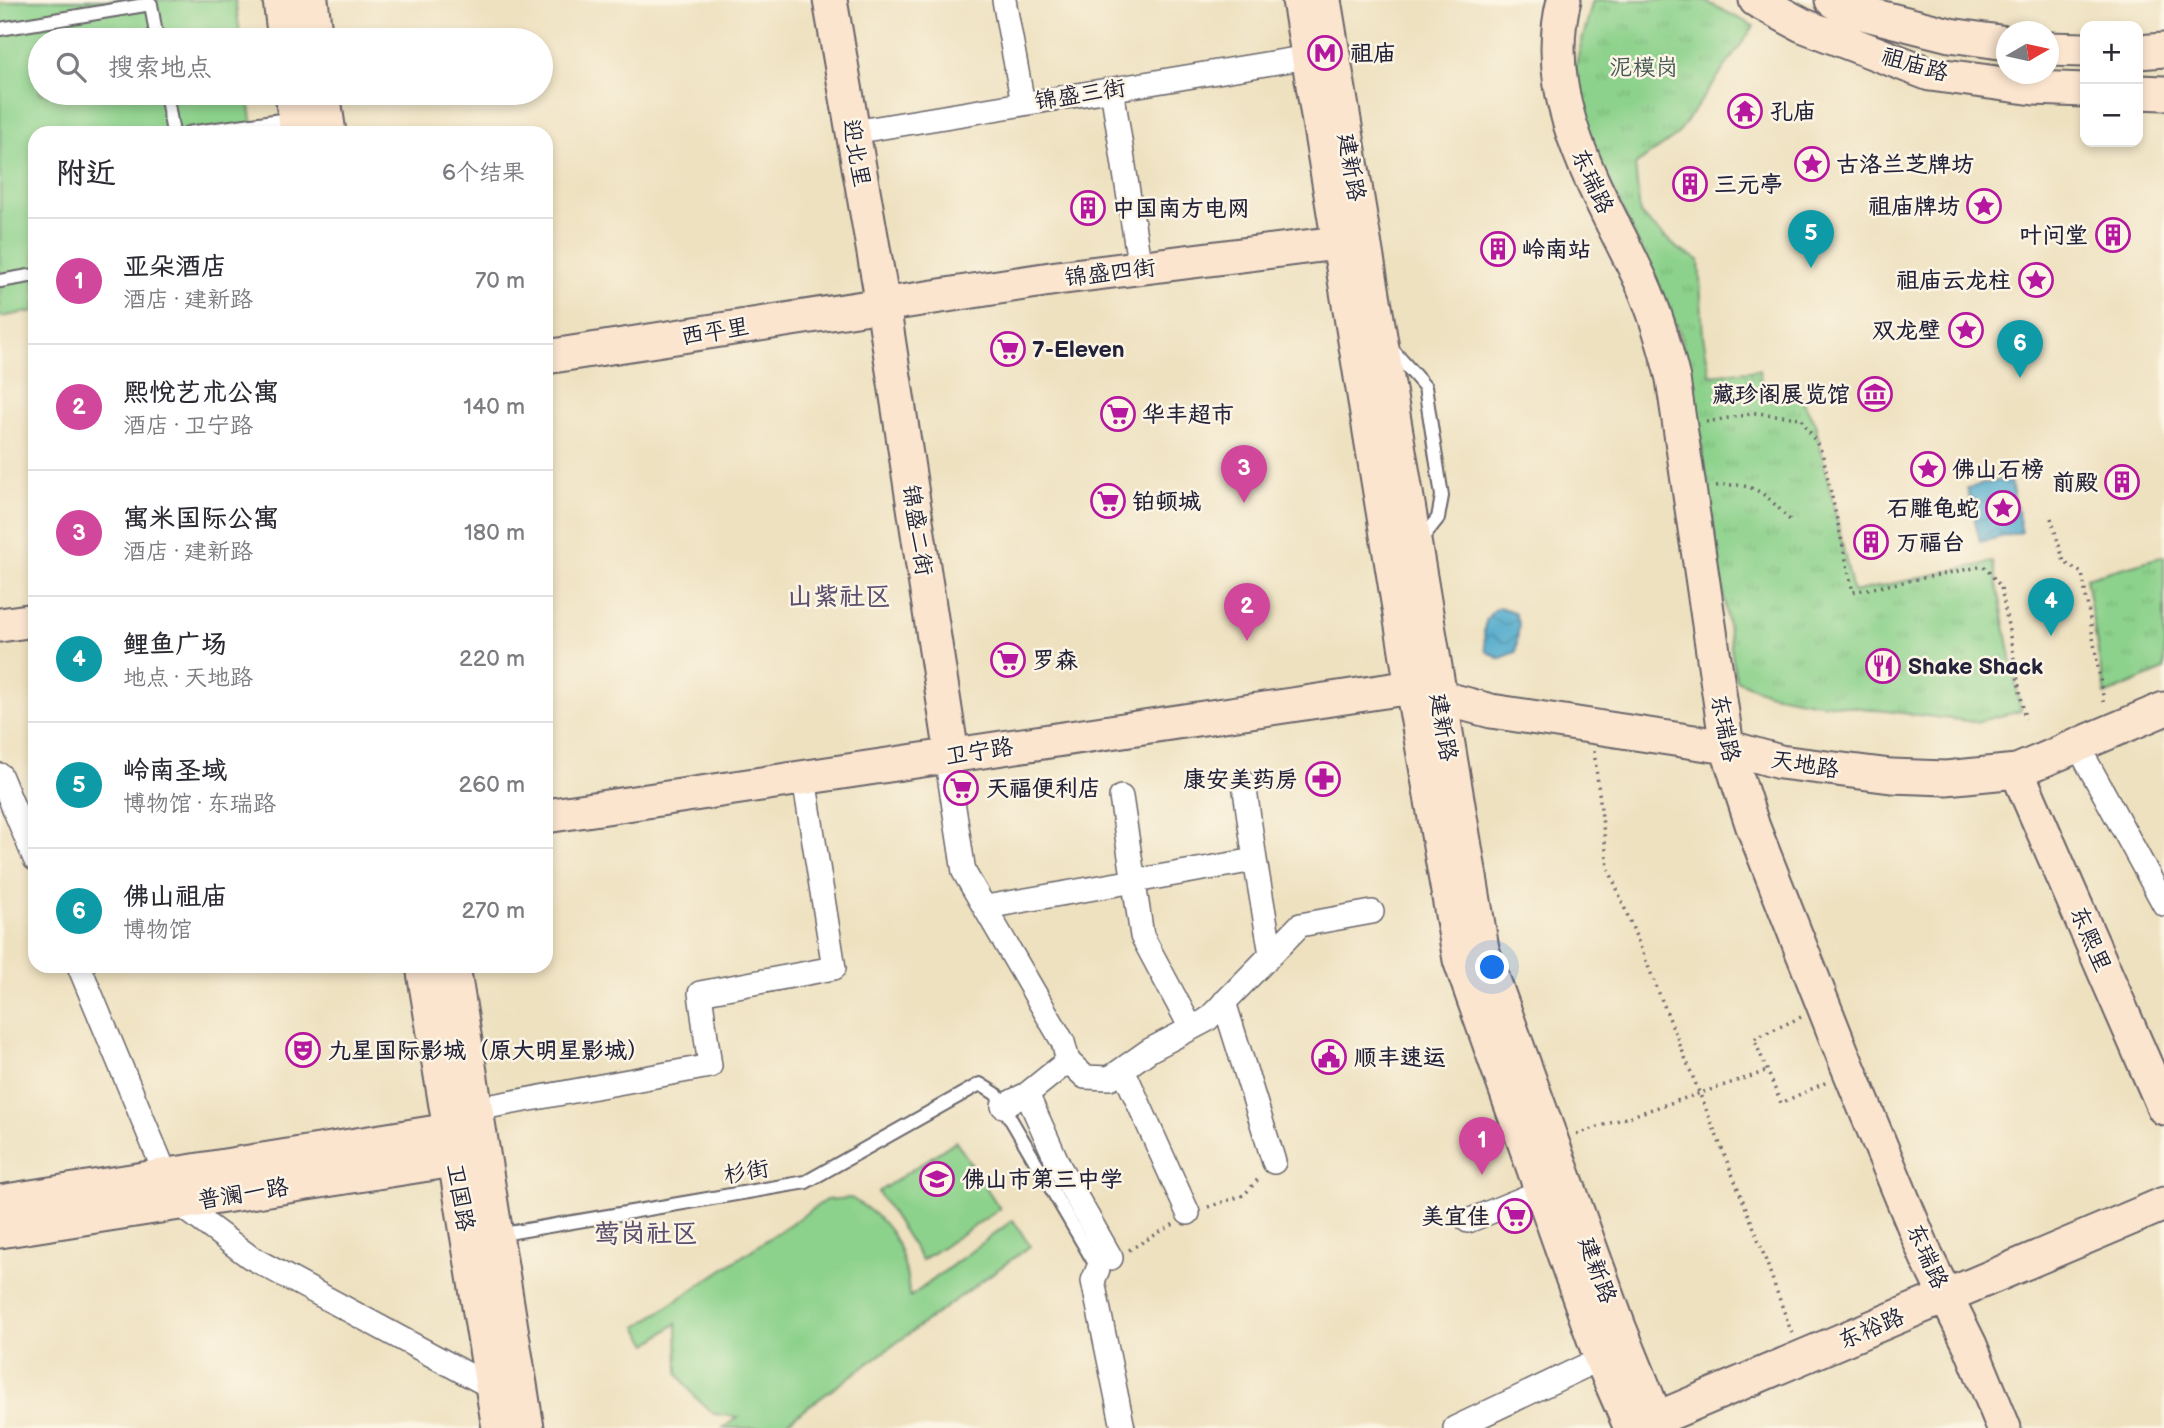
<!DOCTYPE html>
<html lang="zh">
<head>
<meta charset="utf-8">
<style>
  :root { --surface:#fff; --page:#f7f7f7; --text:#2b2b33; --muted:#7c7c81; --line:#e1e1e2; --accent:#b5179e }
  body { margin:0; font-family:"Balsamiq Sans","LXGW WenKai TC",sans-serif; background:var(--page); color:var(--text) }
  .controls { position:absolute; right:21px; top:21px; display:grid; overflow:hidden; border-radius:14px; box-shadow:0 4px 10px #0003 }
  .controls button { width:63px; height:63px; display:grid; place-items:center; padding:0; border:0; border-bottom:2px solid var(--line); background:var(--surface); color:var(--text); font:35px sans-serif }
  .compass { position:absolute; left:1996px; top:21px; width:63px; height:63px; border-radius:50%; background:var(--surface); box-shadow:0 4px 10px #0003; rotate:81deg }
  .you { position:absolute; left:1493px; top:968px; width:24px; height:24px; margin:-18px; border:5px solid #fff; border-radius:50%; background:#1a73e8; box-shadow:0 0 0 10px #1a73e833 }
  .badge { display:grid; place-items:center; width:46px; height:46px; border-radius:50%; background:var(--accent); color:#fff; font-size:23px; font-weight:700 }
  .pin { position:absolute; translate:-50% -58px; filter:drop-shadow(0 2px 4px #0008) }
  .pin::after { content:''; position:absolute; top:37px; width:24px; height:21px; background:inherit; clip-path:polygon(0 0,100% 0,50% 100%) }
  .list { margin:0; padding:0; list-style:none }
  h2 { display:flex; justify-content:space-between; align-items:center; height:91px; margin:0; padding:0 28px; font-size:30px }
  h2 small { font-size:23px; font-weight:400; color:var(--muted) }
  .list li { display:grid; grid-template-columns:46px 1fr auto; gap:21px; align-items:center; box-sizing:border-box; height:126px; padding:0 28px; border-top:2px solid var(--line) }
  .list b { display:block; font-size:26px; white-space:nowrap }
  .list p { margin:0; font-size:23px; white-space:nowrap; color:var(--muted) }
  .list em { font-size:23px; font-style:normal; color:var(--muted) }
  .icon { flex:none; width:38px; height:38px; fill:none; stroke:currentColor; stroke-width:2; stroke-linecap:round; stroke-linejoin:round }
  .map { position:relative; flex:none; width:2164px; height:1428px; overflow:hidden }
  .search { position:absolute; background:var(--surface); box-shadow:0 4px 10px #0003; left:28px; top:28px; width:525px; height:77px; display:flex; align-items:center; gap:18px; box-sizing:border-box; padding:0 24px; border-radius:38px; color:var(--muted); font-size:26px }
  .panel { position:absolute; background:var(--surface); box-shadow:0 4px 10px #0003; left:28px; top:126px; width:525px; height:847px; border-radius:21px }
  .map>svg:first-child { display:block }
</style>
</head>
<body>
<div class="map">
<svg width="2164" height="1428" viewBox="0 0 2164 1428">
  <defs>
    <pattern id="grass-tufts" width="24" height="20" patternUnits="userSpaceOnUse" patternTransform="scale(1.75)"><rect width="24" height="20" fill="#8dd28c"/><path d="M3 7l-1-3M5 7V3M7 7l1-3M15 17l-1-3M17 17v-4M19 17l1-3" fill="none" stroke="#79b47a"/></pattern>
    <pattern id="water-waves" width="16" height="10" patternUnits="userSpaceOnUse" patternTransform="scale(1.75)"><rect width="16" height="10" fill="#4ea9cc"/><path d="M0 5q4-4 8 0t8 0" fill="none" stroke="#4089a7"/></pattern>
  </defs>
  <rect width="100%" height="100%" fill="#fcf5e5"/>
  <filter id="ink" filterUnits="userSpaceOnUse"><feTurbulence type="fractalNoise" baseFrequency=".0143" numOctaves="2"/><feDisplacementMap in="SourceGraphic" scale="14" xChannelSelector="R" yChannelSelector="G"/><feConvolveMatrix kernelMatrix="1 2 1 2 8 2 1 2 1" color-interpolation-filters="sRGB"/></filter>
  <filter id="wash" filterUnits="userSpaceOnUse"><feTurbulence type="fractalNoise" baseFrequency=".00686" numOctaves="4" result="noise"/><feDisplacementMap in="SourceGraphic" scale="28" xChannelSelector="R" yChannelSelector="G"/><feGaussianBlur stdDeviation="1.57" result="paint"/><feColorMatrix in="noise" values="0 0 0 0 0 0 0 0 0 0 0 0 0 0 0 0 0 1.4 0 .05"/><feComposite in="paint" operator="in"/></filter>
  <g filter="url(#wash)">
    <rect width="100%" height="100%" fill="#eee1c0"/>
    <path fill="url(#grass-tufts)" stroke="#587a64" stroke-width="2" d="M1593 0H1703L1754 26 1676 136 1635 165 1640 214 1678 249 1699 260 1703 336 1710 375 1759 370 1764 398 1799 394 1815 423 1853 592 1993 562 2021 711 1975 722 1812 702 1767 693 1736 680 1698 423 1680 333 1603 168 1570 86Z
      M2164 556V670L2105 695 2086 578Z"/>
    <path fill="#8dd28c" stroke="#587a64" stroke-width="2" d="M22 0H235L241 40H40V93H248L254 133H35V311L0 317V4Z
      M956 1141 1000 1209 922 1260 878 1192Z
      M851 1198C896 1224 903 1248 910 1297L1013 1220 1030 1246 779 1428H723L738 1417 714 1414 695 1397 678 1374 677 1323 648 1344 637 1327 826 1200Z"/>
    <path fill="url(#water-waves)" stroke="#386684" stroke-width="2" d="M2010 478 2022 532 1980 542 1967 488Z
      M1499 607 1514 612 1519 624 1516 652 1499 659 1486 651C1483 633 1481 617 1499 607Z"/>
  </g>
  <g filter="url(#ink)">
    <g fill="none" stroke-linecap="round" stroke-linejoin="round">
      <g stroke="#69656a" stroke-width="16">
        <path id="lane" d="M0 29 151 4 157 40
          M166 93 173 133
          M188 133 295 118
          M0 281 35 275
          M1390 347 1425 387 1442 496 1438 518 1419 542
          M497 1235 806 1182 980 1084 996 1094 1098 1269"/>
      </g>
      <g stroke="#69656a" stroke-width="26">
        <path id="street" d="M1004 0 1023 104
          M1112 89 1140 269
          M853 132 1308 57
          M2077 744 2164 904
          M946 756 964 872 1063 1042 1068 1061 1027 1094 1003 1106
          M0 775 35 859
          M1244 783 1255 860
          M1121 797 1142 936 1191 1028
          M986 907 1255 860 1271 954
          M79 966 166 1175
          M1224 1002 1274 1162
          M1068 1061 1085 1077 1110 1078 1150 1050 1207 1020 1300 925 1372 912
          M1123 1069 1188 1213
          M1027 1094 1060 1168 1111 1258
          M476 1109 710 1066 700 993 834 968 804 778
          M178 1203 250 1257 493 1388
          M1468 1221 1542 1191
          M1098 1269 1093 1281 1123 1428
          M1455 1428 1583 1367"/>
      </g>
      <g stroke="#69656a" stroke-width="37">
        <path id="secondary" d="M280 0 285 40
          M311 0 316 40
          M830 0 883 305 952 755
          M1299 0 1412 687 1460 960 1601 1359 1631 1428
          M1324 0 1482 949 1619 1327 1660 1428
          M1564 0C1538 102 1601 195 1642 283 1656 314 1665 346 1673 379L1727 747 1753 827 1843 1055 1927 1258 1970 1345 2004 1428
          M1756 0 1802 25 1930 74 2034 88 2085 90
          M1832 0 1847 9 1950 35 2007 43
          M2048 49 2085 50
          M2138 52 2164 50
          M2138 92 2164 93
          M292 93 297 133
          M323 93 329 133
          M546 357 1057 278 1337 243
          M0 625 35 620
          M1439 697 1491 711 1727 747 1780 762 1891 776 1946 778 2017 771 2164 709
          M2017 771 2164 1108
          M546 816 1412 687
          M423 966 499 1428
          M453 966 527 1428
          M0 1202 450 1130
          M0 1231 454 1160 481 1143
          M1656 1419 2164 1204"/>
      </g>
      <path stroke="#69656a" stroke-width="3.5" stroke-dasharray="2 5" stroke-linecap="butt" d="M1706 422 1756 413 1801 418 1822 452 1853 592 1984 566 2001 587 2025 719
        M1716 486C1755 481 1764 493 1791 521
        M2051 518 2064 562 2082 573 2104 702
        M1594 751 1608 867 1756 1233 1792 1334
        M1801 1017 1754 1039 1781 1103 1827 1082
        M1577 1134 1767 1071
        M1208 1207 1244 1195 1260 1177
        M1129 1250 1174 1224"/>
      <use href="#lane" stroke="#fff" stroke-width="12"/>
      <use href="#street" stroke="#fff" stroke-width="23"/>
      <use href="#secondary" stroke="#fbe5cf" stroke-width="33"/>
    </g>
  </g>
  <defs>
    <g id="metro-ring" transform="scale(1.75)"><circle r="9.5" fill="#fcf5e5" stroke="#b5179e" stroke-width="1.5"/><path d="M-5.5 5V-5H-3L0 0L3-5H5.5V5H3V-.5L0 4L-3-.5V5Z" fill="#b5179e"/></g>
    <g id="temple-ring" transform="scale(1.75)"><circle r="9.5" fill="#fcf5e5" stroke="#b5179e" stroke-width="1.5"/><path d="M0-6L5-2H3V0L6.5 2.5H4V6H1.5V3h-3V6H-4V2.5H-6.5L-3 0V-2H-5Z" fill="#b5179e"/></g>
    <g id="sight-ring" transform="scale(1.75)"><circle r="9.5" fill="#fcf5e5" stroke="#b5179e" stroke-width="1.5"/><path d="M0-6L1.8-2.2L6-1.7L2.9 1.2L3.7 5.4L0 3.3L-3.7 5.4L-2.9 1.2L-6-1.7L-1.8-2.2Z" fill="#b5179e"/></g>
    <g id="building-ring" transform="scale(1.75)"><circle r="9.5" fill="#fcf5e5" stroke="#b5179e" stroke-width="1.5"/><path d="M-4-6H4V6H1V3H-1V6H-4ZM-2.5-4.3h1.7v1.8h-1.7ZM.8-4.3h1.7v1.8H.8ZM-2.5-1h1.7V.8h-1.7ZM.8-1h1.7V.8H.8Z" fill="#b5179e"/></g>
    <g id="supermarket-ring" transform="scale(1.75)"><circle r="9.5" fill="#fcf5e5" stroke="#b5179e" stroke-width="1.5"/><path d="M-6-5.5h2.5l.6 2H6L4.5 2H-2.5L-4.4-4H-6ZM-1.5 3.2a1.3 1.3 0 1 0 .1 0ZM3 3.2a1.3 1.3 0 1 0 .1 0Z" fill="#b5179e"/></g>
    <g id="museum-ring" transform="scale(1.75)"><circle r="9.5" fill="#fcf5e5" stroke="#b5179e" stroke-width="1.5"/><path d="M0-6L6-3V-2H-6V-3ZM-5-1h2V3h-2ZM-1-1h2V3h-2ZM3-1h2V3H3ZM-6 4H6V6H-6Z" fill="#b5179e"/></g>
    <g id="restaurant-ring" transform="scale(1.75)"><circle r="9.5" fill="#fcf5e5" stroke="#b5179e" stroke-width="1.5"/><path d="M-5-6h1v4h1v-4h1v4h1v-4h1v5L-1.5 .5V6h-2V.5L-5-1ZM5-6V6H3V1.5H1.5Q1.5-4 5-6Z" fill="#b5179e"/></g>
    <g id="pharmacy-ring" transform="scale(1.75)"><circle r="9.5" fill="#fcf5e5" stroke="#b5179e" stroke-width="1.5"/><path d="M-2-6h4v4h4v4h-4v4h-4v-4h-4v-4h4Z" fill="#b5179e"/></g>
    <g id="theatre-ring" transform="scale(1.75)"><circle r="9.5" fill="#fcf5e5" stroke="#b5179e" stroke-width="1.5"/><path d="M-5-5.5Q0-4 5-5.5V0Q5 5 0 6Q-5 5-5 0ZM-3.3-2.5H-1v1.5H-3.3ZM1-2.5H3.3v1.5H1ZM-2.8 1Q0 5.5 2.8 1Z" fill="#b5179e"/></g>
    <g id="civic-ring" transform="scale(1.75)"><circle r="9.5" fill="#fcf5e5" stroke="#b5179e" stroke-width="1.5"/><path d="M-.6-6.5H3V-4.5H.6V-3L4-1V1h2V6H-6V1h2V-1L-.6-3ZM-1.2 2.5V6h2.4V2.5Z" fill="#b5179e"/></g>
    <g id="school-ring" transform="scale(1.75)"><circle r="9.5" fill="#fcf5e5" stroke="#b5179e" stroke-width="1.5"/><path d="M0-5L7-2L0 1L-7-2ZM-4 1L0 2.5L4 1V4Q0 6-4 4Z" fill="#b5179e"/></g>
  </defs>
  <g fill-rule="evenodd">
    <use href="#metro-ring" x="1325" y="53"/>
    <use href="#temple-ring" x="1745" y="111"/>
    <use href="#sight-ring" x="1812" y="164"/>
    <use href="#building-ring" x="1690" y="184"/>
    <use href="#sight-ring" x="1984" y="206"/>
    <use href="#building-ring" x="1088" y="208"/>
    <use href="#building-ring" x="2113" y="235"/>
    <use href="#building-ring" x="1498" y="249"/>
    <use href="#sight-ring" x="2036" y="280"/>
    <use href="#sight-ring" x="1966" y="330"/>
    <use href="#supermarket-ring" x="1008" y="349"/>
    <use href="#museum-ring" x="1875" y="394"/>
    <use href="#supermarket-ring" x="1118" y="414"/>
    <use href="#sight-ring" x="1928" y="469"/>
    <use href="#building-ring" x="2122" y="482"/>
    <use href="#supermarket-ring" x="1108" y="501"/>
    <use href="#sight-ring" x="2003" y="508"/>
    <use href="#building-ring" x="1871" y="542"/>
    <use href="#supermarket-ring" x="1008" y="660"/>
    <use href="#restaurant-ring" x="1883" y="666"/>
    <use href="#pharmacy-ring" x="1323" y="779"/>
    <use href="#supermarket-ring" x="961" y="788"/>
    <use href="#theatre-ring" x="303" y="1050"/>
    <use href="#civic-ring" x="1329" y="1057"/>
    <use href="#school-ring" x="937" y="1179"/>
    <use href="#supermarket-ring" x="1515" y="1216"/>
  </g>
  <g text-anchor="middle" stroke-width="5" stroke-linejoin="round" paint-order="stroke">
    <g font-size="23" font-weight="bold" fill="#22223b" stroke="#fcf5e5" text-anchor="start">
      <text x="1350" y="61">祖庙</text>
      <text x="1770" y="119">孔庙</text>
      <text x="1836" y="172">古洛兰芝牌坊</text>
      <text x="1714" y="192">三元亭</text>
      <text x="1960" y="214" text-anchor="end">祖庙牌坊</text>
      <text x="1112" y="216">中国南方电网</text>
      <text x="2088" y="243" text-anchor="end">叶问堂</text>
      <text x="1522" y="257">岭南站</text>
      <text x="2011" y="288" text-anchor="end">祖庙云龙柱</text>
      <text x="1941" y="338" text-anchor="end">双龙壁</text>
      <text x="1032" y="357">7-Eleven</text>
      <text x="1850" y="402" text-anchor="end">藏珍阁展览馆</text>
      <text x="1142" y="422">华丰超市</text>
      <text x="1952" y="477">佛山石榜</text>
      <text x="2098" y="490" text-anchor="end">前殿</text>
      <text x="1132" y="509">铂顿城</text>
      <text x="1979" y="516" text-anchor="end">石雕龟蛇</text>
      <text x="1896" y="550">万福台</text>
      <text x="1032" y="668">罗森</text>
      <text x="1908" y="674">Shake Shack</text>
      <text x="1298" y="787" text-anchor="end">康安美药房</text>
      <text x="986" y="796">天福便利店</text>
      <text x="328" y="1058">九星国际影城（原大明星影城）</text>
      <text x="1354" y="1065">顺丰速运</text>
      <text x="962" y="1187">佛山市第三中学</text>
      <text x="1490" y="1224" text-anchor="end">美宜佳</text>
    </g>
    <g font-size="23" fill="#22223b" stroke="#fcf5e5">
      <text transform="translate(1915 64) rotate(16)" y="8">祖庙路</text>
      <text transform="translate(1080 94) rotate(-9)" y="8">锦盛三街</text>
      <text transform="translate(857 153) rotate(80)" y="8">迎北里</text>
      <text transform="translate(1352 167) rotate(80)" y="8">建新路</text>
      <text transform="translate(1593 181) rotate(65)" y="8">东瑞路</text>
      <text transform="translate(1110 272) rotate(-7)" y="8">锦盛四街</text>
      <text transform="translate(715 331) rotate(-9)" y="8">西平里</text>
      <text transform="translate(918 530) rotate(81)" y="8">锦盛二街</text>
      <text transform="translate(1444 727) rotate(80)" y="8">建新路</text>
      <text transform="translate(1726 728) rotate(79)" y="8">东瑞路</text>
      <text transform="translate(979 751) rotate(-9)" y="8">卫宁路</text>
      <text transform="translate(1805 764) rotate(9)" y="8">天地路</text>
      <text transform="translate(2091 939) rotate(67)" y="8">东熙里</text>
      <text transform="translate(746 1171) rotate(-10)" y="8">杉街</text>
      <text transform="translate(243 1193) rotate(-9)" y="8">普澜一路</text>
      <text transform="translate(461 1197) rotate(80)" y="8">卫国路</text>
      <text transform="translate(1928 1256) rotate(66)" y="8">东瑞路</text>
      <text transform="translate(1598 1270) rotate(70)" y="8">建新路</text>
      <text transform="translate(1871 1328) rotate(-23)" y="8">东裕路</text>
    </g>
    <g font-size="23" fill="#425753" stroke="#fcf5e5">
      <text x="1644" y="75">泥模岗</text>
    </g>
    <g font-size="26" font-weight="bold" fill="#5d5170" stroke="#fcf5e5">
      <text x="839" y="605">山紫社区</text>
      <text x="646" y="1242">莺岗社区</text>
    </g>
  </g>
</svg>
<div class="controls">
<button>+</button>
<button>−</button>
</div>
<svg class="compass" viewBox="-18 -18 36 36"><path d="M0-13l5 13h-10z" fill="#e53935"/><path d="M0 13l5-13h-10z" fill="#7c7c81"/></svg>
<div class="you"></div>
<div class="pin badge" style="left:1482px;top:1175px;background:#d1479c">1</div>
<div class="pin badge" style="left:1247px;top:641px;background:#d1479c">2</div>
<div class="pin badge" style="left:1244px;top:503px;background:#d1479c">3</div>
<div class="pin badge" style="left:2051px;top:636px;background:#0f9aa8">4</div>
<div class="pin badge" style="left:1811px;top:268px;background:#0f9aa8">5</div>
<div class="pin badge" style="left:2020px;top:378px;background:#0f9aa8">6</div>
<div class="search"><svg class="icon" aria-label="search" viewBox="0 0 24 24"><circle cx="10" cy="10" r="6"/><path d="M15 15l6 6"/></svg>搜索地点</div>
<section class="panel">
<h2>附近<small>6个结果</small></h2>
<ul class="list">
<li><span class="badge" style="background:#d1479c">1</span><div><b>亚朵酒店</b><p>酒店 · 建新路</p></div><em>70 m</em></li>
<li><span class="badge" style="background:#d1479c">2</span><div><b>熙悦艺术公寓</b><p>酒店 · 卫宁路</p></div><em>140 m</em></li>
<li><span class="badge" style="background:#d1479c">3</span><div><b>寓米国际公寓</b><p>酒店 · 建新路</p></div><em>180 m</em></li>
<li><span class="badge" style="background:#0f9aa8">4</span><div><b>鲤鱼广场</b><p>地点 · 天地路</p></div><em>220 m</em></li>
<li><span class="badge" style="background:#0f9aa8">5</span><div><b>岭南圣域</b><p>博物馆 · 东瑞路</p></div><em>260 m</em></li>
<li><span class="badge" style="background:#0f9aa8">6</span><div><b>佛山祖庙</b><p>博物馆</p></div><em>270 m</em></li>
</ul>
</section>
</div>
</body>
</html>
